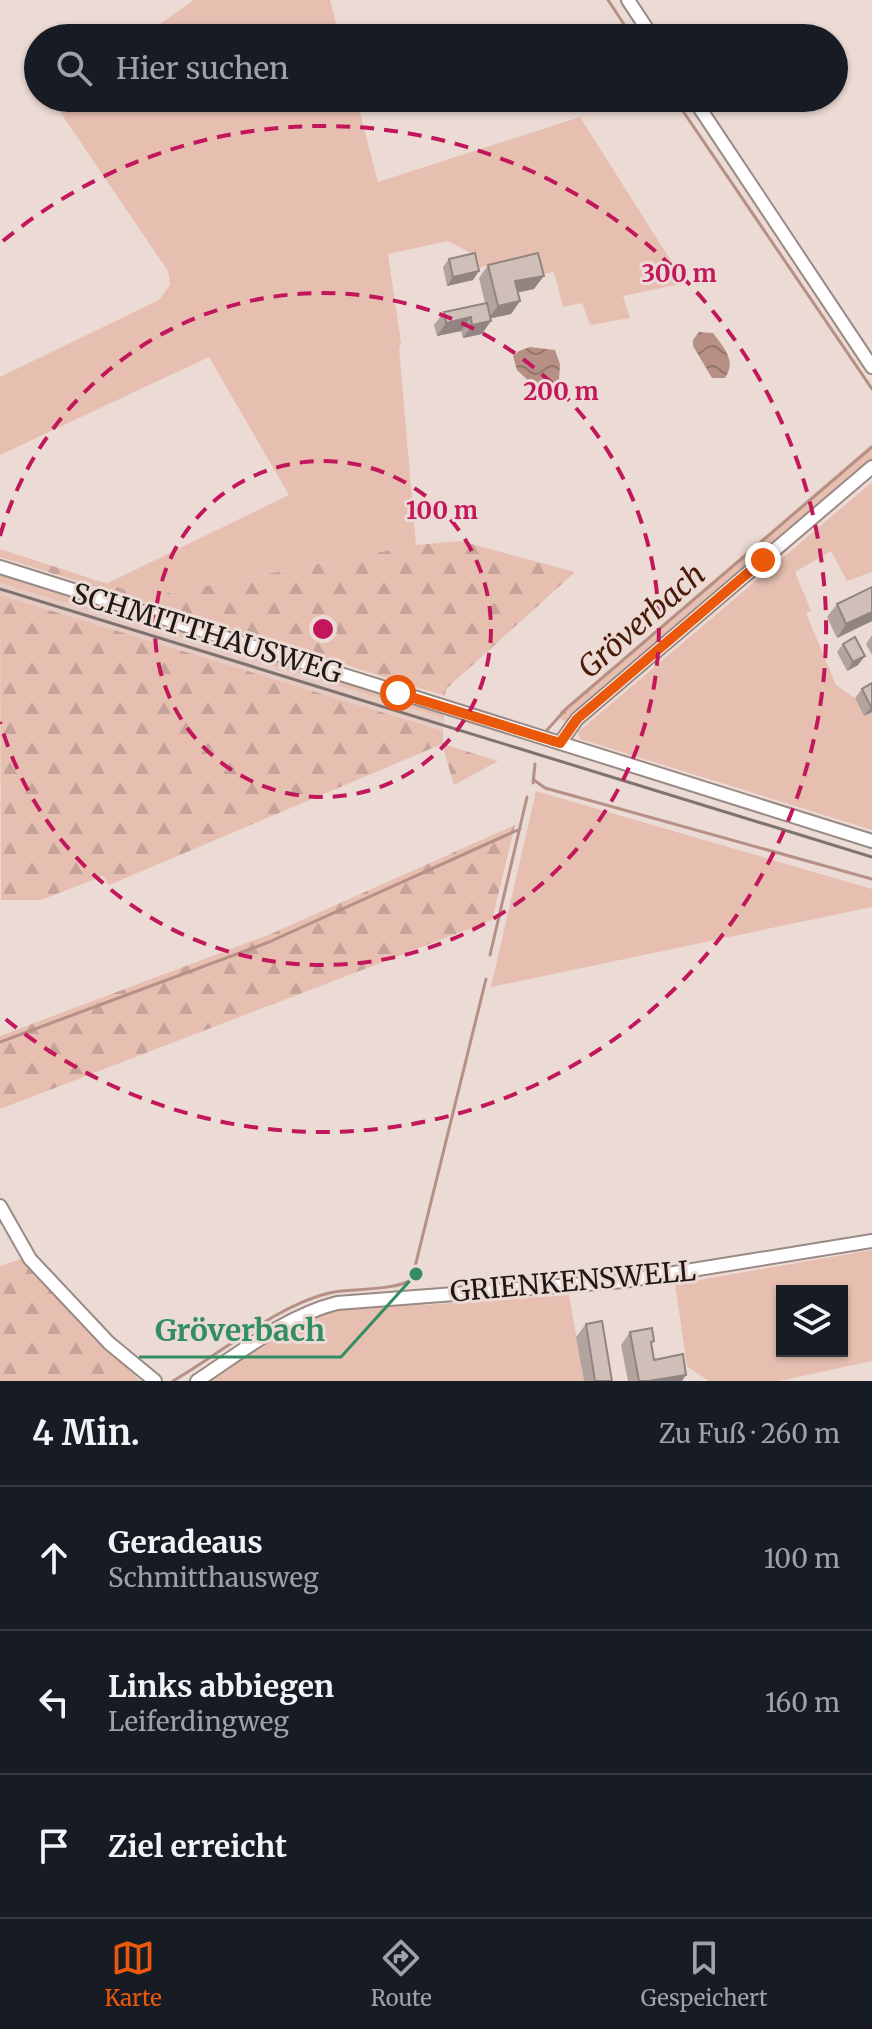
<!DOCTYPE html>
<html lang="de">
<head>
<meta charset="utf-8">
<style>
  :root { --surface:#171b24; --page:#242831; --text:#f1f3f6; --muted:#9ea1a6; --line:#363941; --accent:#ea580c }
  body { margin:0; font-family:Merriweather,serif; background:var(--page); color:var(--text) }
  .controls { position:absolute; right:24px; bottom:24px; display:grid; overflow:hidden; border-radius:0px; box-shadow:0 2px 6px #0004 }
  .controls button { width:72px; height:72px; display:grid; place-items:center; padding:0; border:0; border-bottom:2px solid var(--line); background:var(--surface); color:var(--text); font:40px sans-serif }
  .stop { position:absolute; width:24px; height:24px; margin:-18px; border:6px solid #ea580c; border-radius:50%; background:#fff }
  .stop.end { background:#ea580c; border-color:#fff; box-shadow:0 2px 8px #0008 }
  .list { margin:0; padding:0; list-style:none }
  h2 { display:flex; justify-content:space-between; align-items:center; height:104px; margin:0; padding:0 32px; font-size:34px }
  h2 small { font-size:26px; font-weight:400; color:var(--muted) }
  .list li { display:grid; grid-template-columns:52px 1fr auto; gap:24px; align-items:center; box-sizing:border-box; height:144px; padding:0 32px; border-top:2px solid var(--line) }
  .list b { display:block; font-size:30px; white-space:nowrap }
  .list p { margin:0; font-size:26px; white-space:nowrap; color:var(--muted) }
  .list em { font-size:26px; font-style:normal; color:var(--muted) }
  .icon { flex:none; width:44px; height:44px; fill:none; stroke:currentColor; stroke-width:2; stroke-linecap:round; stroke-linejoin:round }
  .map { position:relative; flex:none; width:872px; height:1381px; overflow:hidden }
  .search { position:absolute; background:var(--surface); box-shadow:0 2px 6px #0004; left:24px; right:24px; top:24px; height:88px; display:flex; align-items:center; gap:20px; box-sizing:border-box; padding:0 28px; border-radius:44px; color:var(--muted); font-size:30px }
  .sheet { height:536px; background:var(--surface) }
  nav { display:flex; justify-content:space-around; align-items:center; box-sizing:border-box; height:112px; border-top:2px solid var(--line); background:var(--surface); font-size:22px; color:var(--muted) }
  nav a { display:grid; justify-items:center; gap:4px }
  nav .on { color:var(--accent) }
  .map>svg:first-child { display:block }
</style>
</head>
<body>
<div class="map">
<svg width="872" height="1381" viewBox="0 0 872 1381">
  <defs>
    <pattern id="forest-firs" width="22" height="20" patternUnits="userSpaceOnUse" patternTransform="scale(2)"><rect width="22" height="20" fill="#e6bfb1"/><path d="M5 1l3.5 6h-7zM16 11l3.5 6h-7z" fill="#c5a398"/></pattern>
    <pattern id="water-waves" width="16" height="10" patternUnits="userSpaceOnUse" patternTransform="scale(2)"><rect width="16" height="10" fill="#b69084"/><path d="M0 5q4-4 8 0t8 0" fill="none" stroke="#93756b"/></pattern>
  </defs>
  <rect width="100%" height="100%" fill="#ecdad4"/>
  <path fill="#e5cbc3" d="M0 583 444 718 443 731 0 595Z"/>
  <path fill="#e6bfb1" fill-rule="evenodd" d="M194 0H330L340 38H140Z
    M54 98H356L378 182 580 117 685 283 623 296 630 318 590 325 582 303 563 307 554 272 543 274 536 254 478 268 476 256 448 241 388 254 401 343 399 348 416 545 148 597 106 584 289 495 209 357 0 455V377L159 300 170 285 168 271 52 100Z
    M872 482V572L847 581 831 551 795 572 811 611 806 613 836 685 855 698 864 716 872 712V830L580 739 578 732Z
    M0 575 444 714V718L0 583Z
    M536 791 872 889V907L491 987Z
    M872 1250V1361L779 1381H709L687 1366 675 1284ZM782 1291H842V1351H782Z
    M569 1295 584 1381H206C277 1336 335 1288 425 1305Z"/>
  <path fill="url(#forest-firs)" d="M872 444V460L566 721 561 720 560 712Z
    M460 541 575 572 446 689 445 696 0 557V549L148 597 416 545Z
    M0 595 443 731V744L498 761 454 785 442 744 109 885 103 876 41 900H1Z
    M515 825 492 920 0 1109V1036L273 933Z
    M21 1259 140 1381H0V1266Z"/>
  <path fill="url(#water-waves)" d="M699 332 713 333C724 348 737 361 725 378H712L693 346V340Z
    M530 347 555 350 560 364 559 380 547 384 543 379 534 386 517 370 513 356 519 351Z"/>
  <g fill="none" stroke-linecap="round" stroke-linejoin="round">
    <path stroke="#b69084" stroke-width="3" d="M608 0 633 38
      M674 98 872 389
      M547 730 567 708 872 447
      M534 780 545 788 872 879
      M533 783 535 764
      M490 955 527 797
      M0 1042 269 942 520 829
      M173 1381C222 1353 279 1303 334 1292 353 1289 399 1290 412 1279L486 979"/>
    <g stroke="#9a8a85" stroke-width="16">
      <path id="minor" d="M628 0 653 38
        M693 98 872 367
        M0 567 872 841
        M560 743 577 719 872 467
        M0 1206 30 1259 109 1343 155 1381
        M197 1381C241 1352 286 1316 337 1303L624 1281 872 1241"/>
    </g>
    <use href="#minor" stroke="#fff" stroke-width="12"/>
    <path stroke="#7f736f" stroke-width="3" d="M0 589 872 857"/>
  </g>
  <path fill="#b3a39e" d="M449 259 473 280 447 286 443 267Z
    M488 265 534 289 518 292 520 301 511 314 491 318 482 334 463 338 461 331 437 336 434 325 444 312 485 303 479 278Z
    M872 587V621L837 638 827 617 837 604Z
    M872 635V655L866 644Z
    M843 644 858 665 847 671 837 652Z
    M872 683V712L864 716 855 698 862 689Z
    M586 1324 612 1381H584L576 1337Z
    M630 1332 654 1341 651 1346 654 1360 682 1381H628L621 1345Z"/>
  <path fill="#928581" d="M479 271 473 280 447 286 453 277Z
    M544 276 534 289 506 295 515 281Z
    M520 301 511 314 488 319 498 306Z
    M471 317 461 331 437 336 446 323Z
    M491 321 482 334 463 338 472 325Z
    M872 612V621L837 638 846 624Z
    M865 656 858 665 847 671 853 662Z
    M872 706V712L864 716 871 707Z
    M686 1375 682 1381H649Z"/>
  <path fill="#d0beb8" stroke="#928581" stroke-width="2" d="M475 253 479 271 453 277 449 259Z
    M538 253 544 276 515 281 520 301 498 306 488 265Z
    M487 303 491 321 472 325 471 317 446 323 444 312Z
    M872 587V612L846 624 837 604Z
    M855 637 865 656 853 662 843 644Z
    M872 683V706L871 707 862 689Z
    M602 1321 612 1381H595L586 1324Z
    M652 1328 654 1341 651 1342 654 1360 683 1354 686 1375 649 1381H639L630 1332Z"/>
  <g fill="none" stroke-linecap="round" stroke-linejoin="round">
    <path stroke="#ea580c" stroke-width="10" d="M398 693 560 743 577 719 763 560"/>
  </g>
  <g fill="none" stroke="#c2185b" stroke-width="4" stroke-dasharray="14 10">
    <circle cx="323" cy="629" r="168"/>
    <path d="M0 536A336 336 0 1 1 0 722"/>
    <path d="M3 241A503 503 0 1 1 3 1017"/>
  </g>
  <g text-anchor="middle" stroke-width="6" stroke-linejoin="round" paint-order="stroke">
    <g font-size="28" fill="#1e1816" stroke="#ecdad4">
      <text transform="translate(207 633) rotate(17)" y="10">SCHMITTHAUSWEG</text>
      <text transform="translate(573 1281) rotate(-5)" y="10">GRIENKENSWELL</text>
    </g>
    <g font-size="30" font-style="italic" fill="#4a1907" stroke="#ecdad4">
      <text transform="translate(642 621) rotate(-41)" y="10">Gröverbach</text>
    </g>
  </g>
  <circle cx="323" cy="629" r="12" fill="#c2185b" stroke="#ecdad4" stroke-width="4"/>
  <g font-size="24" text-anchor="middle" font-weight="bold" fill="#c2185b" stroke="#ecdad4" stroke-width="6" stroke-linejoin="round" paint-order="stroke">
    <text x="679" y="282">300 m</text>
    <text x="561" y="400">200 m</text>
    <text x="442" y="519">100 m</text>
  </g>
  <path fill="none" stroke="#328d63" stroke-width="3" d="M416 1274L341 1357H139"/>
  <circle fill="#328d63" stroke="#ecdad4" stroke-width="3" cx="416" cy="1274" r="8"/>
  <g font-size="30" text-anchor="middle" font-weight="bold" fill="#328d63" stroke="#ecdad4" stroke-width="6" stroke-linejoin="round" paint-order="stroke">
    <text x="240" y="1341">Gröverbach</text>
  </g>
</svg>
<div class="controls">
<button><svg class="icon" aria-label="layers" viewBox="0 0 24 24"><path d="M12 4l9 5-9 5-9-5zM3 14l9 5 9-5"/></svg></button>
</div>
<div class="stop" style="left:398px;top:693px"></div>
<div class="stop end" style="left:763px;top:560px"></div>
<div class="search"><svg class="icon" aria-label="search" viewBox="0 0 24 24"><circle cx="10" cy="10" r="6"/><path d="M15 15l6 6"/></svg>Hier suchen</div>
</div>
<section class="sheet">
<h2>4 Min.<small>Zu Fuß · 260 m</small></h2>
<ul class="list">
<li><svg class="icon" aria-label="ahead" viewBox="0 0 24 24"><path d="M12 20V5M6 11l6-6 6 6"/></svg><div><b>Geradeaus</b><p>Schmitthausweg</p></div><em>100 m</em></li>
<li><svg class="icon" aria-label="left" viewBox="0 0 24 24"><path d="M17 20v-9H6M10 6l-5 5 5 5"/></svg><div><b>Links abbiegen</b><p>Leiferdingweg</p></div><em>160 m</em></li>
<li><svg class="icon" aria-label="arrive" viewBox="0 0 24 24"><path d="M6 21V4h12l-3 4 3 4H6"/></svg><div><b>Ziel erreicht</b></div></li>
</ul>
</section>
<nav>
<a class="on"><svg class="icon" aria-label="map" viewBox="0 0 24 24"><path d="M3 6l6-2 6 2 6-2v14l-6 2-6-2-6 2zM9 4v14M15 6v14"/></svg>Karte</a>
<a><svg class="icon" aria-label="directions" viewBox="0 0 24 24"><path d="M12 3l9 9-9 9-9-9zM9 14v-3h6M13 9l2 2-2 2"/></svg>Route</a>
<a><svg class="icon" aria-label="saved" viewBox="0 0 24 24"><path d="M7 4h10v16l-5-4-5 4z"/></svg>Gespeichert</a>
</nav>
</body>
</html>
